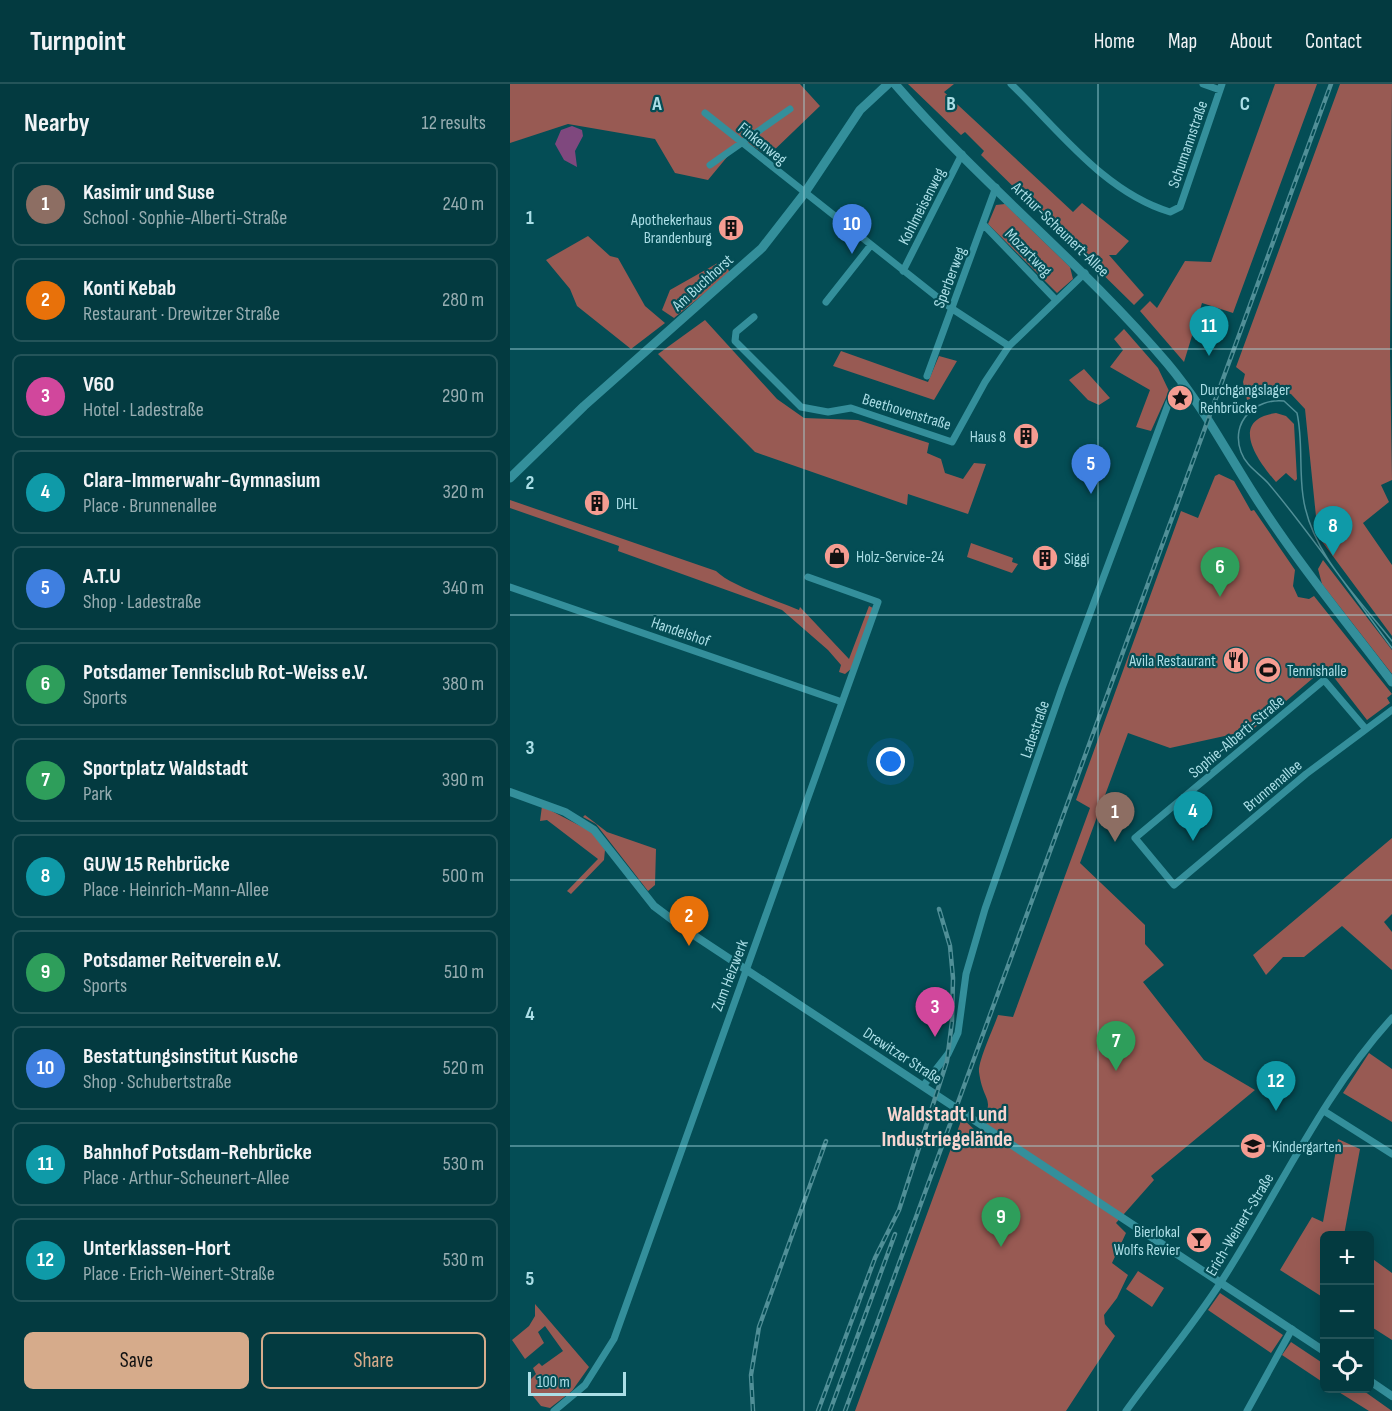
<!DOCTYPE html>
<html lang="en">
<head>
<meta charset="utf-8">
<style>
  :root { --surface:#033a40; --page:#11454b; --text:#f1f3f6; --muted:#97adb1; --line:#245459; --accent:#d6ab8b }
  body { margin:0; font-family:"Sofia Sans Condensed",sans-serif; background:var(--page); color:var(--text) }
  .controls { position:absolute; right:18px; bottom:18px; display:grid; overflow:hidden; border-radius:9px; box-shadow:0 3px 15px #0003 }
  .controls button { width:54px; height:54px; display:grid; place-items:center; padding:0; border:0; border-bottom:2px solid var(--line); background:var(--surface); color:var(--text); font:30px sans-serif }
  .scale { position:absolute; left:18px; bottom:15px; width:98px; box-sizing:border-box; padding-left:6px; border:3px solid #abdee6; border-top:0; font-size:16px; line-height:21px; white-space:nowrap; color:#abdee6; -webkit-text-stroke:4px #044d55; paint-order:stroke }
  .you { position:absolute; left:381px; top:678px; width:21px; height:21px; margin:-15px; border:4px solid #fff; border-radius:50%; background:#1a73e8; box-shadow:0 0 0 9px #1a73e833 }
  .badge { display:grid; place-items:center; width:39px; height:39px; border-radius:50%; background:var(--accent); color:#fff; font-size:20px; font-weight:700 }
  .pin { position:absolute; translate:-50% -50px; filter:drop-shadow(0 2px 3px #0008) }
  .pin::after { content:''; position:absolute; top:32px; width:21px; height:18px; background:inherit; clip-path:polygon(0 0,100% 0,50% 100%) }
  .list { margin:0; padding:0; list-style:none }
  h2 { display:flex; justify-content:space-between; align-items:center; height:78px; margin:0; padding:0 24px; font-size:26px }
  h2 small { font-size:20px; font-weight:400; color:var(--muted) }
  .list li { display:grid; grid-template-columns:39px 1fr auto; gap:18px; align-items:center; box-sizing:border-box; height:84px; margin:0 12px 12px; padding:0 12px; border:2px solid var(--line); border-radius:9px }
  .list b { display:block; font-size:22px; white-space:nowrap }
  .list p { margin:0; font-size:20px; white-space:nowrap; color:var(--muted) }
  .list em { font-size:20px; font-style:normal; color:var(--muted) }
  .actions { display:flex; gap:12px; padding:18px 24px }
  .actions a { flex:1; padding:14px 0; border:2px solid var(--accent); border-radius:9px; text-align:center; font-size:21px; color:var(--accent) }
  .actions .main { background:var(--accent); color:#111 }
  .icon { flex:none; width:33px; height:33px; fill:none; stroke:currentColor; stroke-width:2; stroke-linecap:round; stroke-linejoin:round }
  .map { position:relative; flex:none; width:882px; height:1327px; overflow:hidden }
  header { display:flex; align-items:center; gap:36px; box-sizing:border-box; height:84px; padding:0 30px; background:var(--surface); border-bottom:2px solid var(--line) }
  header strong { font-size:28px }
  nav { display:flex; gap:33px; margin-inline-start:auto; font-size:21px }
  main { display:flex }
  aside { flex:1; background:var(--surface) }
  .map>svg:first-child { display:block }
</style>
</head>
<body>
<header>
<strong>Turnpoint</strong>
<nav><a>Home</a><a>Map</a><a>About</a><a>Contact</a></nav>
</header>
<main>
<aside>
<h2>Nearby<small>12 results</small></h2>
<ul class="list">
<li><span class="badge" style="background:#8d6e63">1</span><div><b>Kasimir und Suse</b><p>School · Sophie-Alberti-Straße</p></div><em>240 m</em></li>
<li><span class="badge" style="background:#e8710a">2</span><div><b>Konti Kebab</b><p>Restaurant · Drewitzer Straße</p></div><em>280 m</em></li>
<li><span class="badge" style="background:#d1479c">3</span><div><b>V60</b><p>Hotel · Ladestraße</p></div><em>290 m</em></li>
<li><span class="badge" style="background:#0f9aa8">4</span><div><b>Clara-Immerwahr-Gymnasium</b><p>Place · Brunnenallee</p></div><em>320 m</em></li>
<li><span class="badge" style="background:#3f7fe0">5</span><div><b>A.T.U</b><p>Shop · Ladestraße</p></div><em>340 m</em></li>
<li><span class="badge" style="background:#2e9e5b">6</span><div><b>Potsdamer Tennisclub Rot-Weiss e.V.</b><p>Sports</p></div><em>380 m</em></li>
<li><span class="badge" style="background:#2e9e5b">7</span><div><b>Sportplatz Waldstadt</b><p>Park</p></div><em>390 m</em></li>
<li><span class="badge" style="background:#0f9aa8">8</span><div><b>GUW 15 Rehbrücke</b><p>Place · Heinrich-Mann-Allee</p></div><em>500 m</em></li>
<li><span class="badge" style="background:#2e9e5b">9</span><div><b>Potsdamer Reitverein e.V.</b><p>Sports</p></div><em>510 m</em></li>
<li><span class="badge" style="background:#3f7fe0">10</span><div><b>Bestattungsinstitut Kusche</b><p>Shop · Schubertstraße</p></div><em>520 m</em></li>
<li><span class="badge" style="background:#0f9aa8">11</span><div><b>Bahnhof Potsdam-Rehbrücke</b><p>Place · Arthur-Scheunert-Allee</p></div><em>530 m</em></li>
<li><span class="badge" style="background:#0f9aa8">12</span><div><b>Unterklassen-Hort</b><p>Place · Erich-Weinert-Straße</p></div><em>530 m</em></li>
</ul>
<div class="actions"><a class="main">Save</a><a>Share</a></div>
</aside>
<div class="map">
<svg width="882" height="1327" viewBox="0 0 882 1327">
  <rect width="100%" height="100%" fill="#044d55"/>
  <path fill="#985a53" d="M0 0H290L310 22 258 72 232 55 198 96 165 89 145 55 58 40 0 59Z
    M398 0H444L434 8 563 128 572 119 619 157 606 171H599L634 211 624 221 471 71 474 67 455 48 451 51Z
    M765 0H807L723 229 692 219 674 278 630 227 640 217 647 224 675 177 701 178Z
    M830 0H882L880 269 882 396 871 401 879 418 853 439 882 481V552L808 452 795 325 781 310 763 307 737 316 733 298 735 290 726 283Z
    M495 120 560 183 563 195 547 209 478 140 486 121Z
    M78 152 100 172 108 174 135 222 155 239 121 265 67 222 60 205 36 176Z
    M213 176 220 189 164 234 152 226 160 206Z
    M195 236 267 315 294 334 348 336 419 359 417 369 431 375 435 389 453 395 464 379 476 380 458 430 398 410 397 421 245 368 148 270Z
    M614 245 648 284 659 307 641 347 626 343 640 306 600 283 613 266 604 255Z
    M331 267 418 298 429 272 447 277 424 316 323 282Z
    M574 285 600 314 589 321 578 316 559 296Z
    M766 329 776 332 784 340 787 395 785 397 776 389 766 398C749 378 717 336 766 329Z
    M709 390 724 397 741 427 744 426 785 486 783 502 788 513 799 515 804 512 882 610 877 614 880 619 857 636 816 583 742 646 660 664 618 649 570 779 635 841V860L654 881 633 898 694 976 745 1006 641 1092 644 1096 606 1139 616 1149 602 1179 618 1191 607 1214 594 1231 595 1240 605 1252 556 1327H345L451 1037 452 1034 468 1049C487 1009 474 1023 469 988 468 977 484 943 488 931L503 933 580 724 566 716 671 427 688 434 705 392Z
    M0 416 206 487C221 502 266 516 289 526L290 523 339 575 359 522 363 524 342 584 335 590 329 588 331 581 318 566 272 526 108 467 109 462 0 424Z
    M461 459 503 474 502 478 508 480 502 489 457 473Z
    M813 476 882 566V590L812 500 808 485Z
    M32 722 82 748 95 766 94 776 61 810 57 807 88 775 37 736 30 737Z
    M75 731 97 748 146 765 145 801 138 807 86 740 73 733Z
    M882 754V830L874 838 882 848V886L832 842 794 873H773L756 891 743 871Z
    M859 969 882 985V1038L833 1009Z
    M828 1055 850 1065 834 1151 814 1152V1214L770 1186 802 1133 813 1138Z
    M860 1173 882 1189V1256L860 1242Z
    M628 1187 654 1204 642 1223 616 1205Z
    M710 1209 773 1251 761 1269 698 1226Z
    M25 1220 79 1283 62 1307 40 1324 31 1322 18 1306V1298L26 1290 23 1284 29 1279 32 1282 53 1267 35 1242 28 1248 34 1259 15 1275 2 1256 19 1242 25 1232Z
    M781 1258 814 1280V1299L772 1271Z
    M824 1305H851L882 1327H859Z"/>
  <path fill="#7f487e" d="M62 42 72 46 73 52 65 67 67 83 54 76 45 60 51 46Z"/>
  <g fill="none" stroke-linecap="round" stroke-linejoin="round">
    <path stroke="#348f9b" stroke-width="7" d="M501 0C549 46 594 108 660 128L670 123 712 0
      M693 0 710 6
      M195 29 441 224 499 262
      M200 81 280 25
      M473 140 545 215
      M393 187 452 70
      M316 218 361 161
      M244 233 226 248 225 257 291 323 318 328 341 324 442 358 475 298 499 262 575 189
      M417 292 486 103
      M0 503 332 618
      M855 644 814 596 625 754 664 801 796 690 882 626
      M413 1002 438 970 448 949 456 890 475 825 552 604 659 318 673 299
      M814 1027 882 1070
      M44 1327 75 1301 104 1255 368 518 298 493
      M616 1327C647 1284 682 1243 711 1198 768 1110 811 1012 882 934
      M737 1327 782 1245"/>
    <path stroke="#348f9b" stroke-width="8" d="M0 708 55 728 84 746 144 822 176 846 814 1267
      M860 1297 882 1312"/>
    <path stroke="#348f9b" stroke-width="9" d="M385 0C470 99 573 180 657 279 695 324 720 375 752 423 792 484 838 540 882 598
      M0 394 74 322 252 164 294 110 350 26 378 0"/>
    <path stroke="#508f97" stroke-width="1.5" d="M882 557C849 515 800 468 793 412 789 385 793 356 787 329L774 317C745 314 720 338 731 368 736 382 749 389 758 399 802 451 841 509 882 564"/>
    <g stroke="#508f97" stroke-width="4.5">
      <path id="rail" d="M243 1327 241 1291 249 1243 316 1057
        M308 1327 365 1174 389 1126 437 977 442 937 443 894 440 862 429 825
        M320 1327 385 1150
        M335 1327 821 0"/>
    </g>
    <use href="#rail" stroke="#044d55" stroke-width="2" stroke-dasharray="7" stroke-linecap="butt"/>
  </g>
  <path fill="none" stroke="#abdee6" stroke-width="1.5" stroke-opacity="0.55" d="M294 0V1327M588 0V1327M0 265H882M0 531H882M0 796H882M0 1062H882"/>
  <defs>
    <g id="building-disc" transform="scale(1.35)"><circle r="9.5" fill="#f59c91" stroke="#044d55"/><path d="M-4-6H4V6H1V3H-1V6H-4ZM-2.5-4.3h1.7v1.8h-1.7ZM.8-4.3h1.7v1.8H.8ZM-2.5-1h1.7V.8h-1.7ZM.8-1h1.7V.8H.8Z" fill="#111"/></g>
    <g id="sight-disc" transform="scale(1.35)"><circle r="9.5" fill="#f59c91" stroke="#044d55"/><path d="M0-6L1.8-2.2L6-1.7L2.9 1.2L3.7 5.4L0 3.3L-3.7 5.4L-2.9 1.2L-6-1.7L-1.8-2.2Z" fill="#111"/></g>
    <g id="shop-disc" transform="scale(1.35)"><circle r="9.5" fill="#f59c91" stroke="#044d55"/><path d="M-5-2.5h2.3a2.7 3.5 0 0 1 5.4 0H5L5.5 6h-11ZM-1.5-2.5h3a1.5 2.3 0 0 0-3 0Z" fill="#111"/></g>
    <g id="restaurant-disc" transform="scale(1.35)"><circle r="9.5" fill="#f59c91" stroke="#044d55"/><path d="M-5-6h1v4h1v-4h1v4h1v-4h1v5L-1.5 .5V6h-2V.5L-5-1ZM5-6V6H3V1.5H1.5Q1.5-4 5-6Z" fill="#111"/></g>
    <g id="stadium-disc" transform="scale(1.35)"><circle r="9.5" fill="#f59c91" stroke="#044d55"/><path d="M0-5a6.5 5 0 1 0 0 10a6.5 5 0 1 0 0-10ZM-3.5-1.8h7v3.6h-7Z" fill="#111"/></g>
    <g id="school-disc" transform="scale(1.35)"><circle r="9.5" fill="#f59c91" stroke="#044d55"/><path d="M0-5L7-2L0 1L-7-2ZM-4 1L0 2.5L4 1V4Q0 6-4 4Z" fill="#111"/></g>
    <g id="bar-disc" transform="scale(1.35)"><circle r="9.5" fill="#f59c91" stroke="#044d55"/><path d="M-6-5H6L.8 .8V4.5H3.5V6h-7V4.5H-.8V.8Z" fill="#111"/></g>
  </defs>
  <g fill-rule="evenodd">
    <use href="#building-disc" x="221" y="144"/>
    <use href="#sight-disc" x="670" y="314"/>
    <use href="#building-disc" x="516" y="352"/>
    <use href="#building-disc" x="87" y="419"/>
    <use href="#shop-disc" x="327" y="472"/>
    <use href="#building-disc" x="535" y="474"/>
    <use href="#restaurant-disc" x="726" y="576"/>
    <use href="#stadium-disc" x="758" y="586"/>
    <use href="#school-disc" x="743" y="1062"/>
    <use href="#bar-disc" x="689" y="1156"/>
  </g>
  <g text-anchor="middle" stroke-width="4.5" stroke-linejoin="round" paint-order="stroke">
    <g font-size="16" fill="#abdee6" stroke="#044d55">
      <text transform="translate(253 59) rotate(39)" y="6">Finkenweg</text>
      <text transform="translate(677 60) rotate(-71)" y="6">Schumannstraße</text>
      <text transform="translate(411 122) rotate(-63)" y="6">Kohlmeisenweg</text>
      <text transform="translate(551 145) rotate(44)" y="6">Arthur-Scheunert-Allee</text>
      <text transform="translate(519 168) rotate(46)" y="6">Mozartweg</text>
      <text transform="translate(439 193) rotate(-69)" y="6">Sperberweg</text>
      <text transform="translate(192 198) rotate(-42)" y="6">Am Buchhorst</text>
      <text transform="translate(397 327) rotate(17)" y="6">Beethovenstraße</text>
      <text transform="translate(171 547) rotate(19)" y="6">Handelshof</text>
      <text transform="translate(524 645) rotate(-71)" y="6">Ladestraße</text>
      <text transform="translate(726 652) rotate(-40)" y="6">Sophie-Alberti-Straße</text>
      <text transform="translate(762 701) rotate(-40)" y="6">Brunnenallee</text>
      <text transform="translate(219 891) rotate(-69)" y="6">Zum Heizwerk</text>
      <text transform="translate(393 971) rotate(33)" y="6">Drewitzer Straße</text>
      <text transform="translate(729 1140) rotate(-59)" y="6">Erich-Weinert-Straße</text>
    </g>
    <g font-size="16" fill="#abdee6" stroke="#044d55" text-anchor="start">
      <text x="202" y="141" text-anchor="end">Apothekerhaus<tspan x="202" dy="18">Brandenburg</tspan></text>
      <text x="690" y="311">Durchgangslager<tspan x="690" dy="18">Rehbrücke</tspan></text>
      <text x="496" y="358" text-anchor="end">Haus 8</text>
      <text x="106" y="425">DHL</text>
      <text x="346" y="478">Holz-Service-24</text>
      <text x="554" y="480">Siggi</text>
      <text x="706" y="582" text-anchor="end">Avila Restaurant</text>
      <text x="777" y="592">Tennishalle</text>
      <text x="762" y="1068">Kindergarten</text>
      <text x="670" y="1153" text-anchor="end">Bierlokal<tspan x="670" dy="18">Wolfs Revier</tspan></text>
    </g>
    <g font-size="22" font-weight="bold" fill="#f8d5d0" stroke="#044d55">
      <text x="437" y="1037">Waldstadt I und<tspan x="437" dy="25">Industriegelände</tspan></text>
    </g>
  </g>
  <g font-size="20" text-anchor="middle" font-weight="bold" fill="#abdee6" stroke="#044d55" stroke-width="4.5" stroke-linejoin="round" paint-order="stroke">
    <text x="147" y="26">A</text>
    <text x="441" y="26">B</text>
    <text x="735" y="26">C</text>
    <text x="20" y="140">1</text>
    <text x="20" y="405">2</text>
    <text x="20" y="670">3</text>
    <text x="20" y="936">4</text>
    <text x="20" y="1201">5</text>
  </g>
</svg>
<div class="controls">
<button>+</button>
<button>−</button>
<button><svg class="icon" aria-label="locate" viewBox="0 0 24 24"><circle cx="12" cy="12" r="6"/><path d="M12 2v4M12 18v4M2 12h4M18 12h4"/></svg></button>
</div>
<div class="scale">100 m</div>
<div class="you"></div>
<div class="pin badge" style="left:605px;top:758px;background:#8d6e63">1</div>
<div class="pin badge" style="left:179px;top:862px;background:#e8710a">2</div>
<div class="pin badge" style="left:425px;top:953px;background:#d1479c">3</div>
<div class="pin badge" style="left:683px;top:757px;background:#0f9aa8">4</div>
<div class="pin badge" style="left:581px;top:410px;background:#3f7fe0">5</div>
<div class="pin badge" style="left:710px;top:513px;background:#2e9e5b">6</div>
<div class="pin badge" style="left:606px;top:987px;background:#2e9e5b">7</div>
<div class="pin badge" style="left:823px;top:472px;background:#0f9aa8">8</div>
<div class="pin badge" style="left:491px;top:1163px;background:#2e9e5b">9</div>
<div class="pin badge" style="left:342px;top:170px;background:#3f7fe0">10</div>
<div class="pin badge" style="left:699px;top:272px;background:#0f9aa8">11</div>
<div class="pin badge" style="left:766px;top:1027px;background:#0f9aa8">12</div>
</div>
</main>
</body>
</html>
